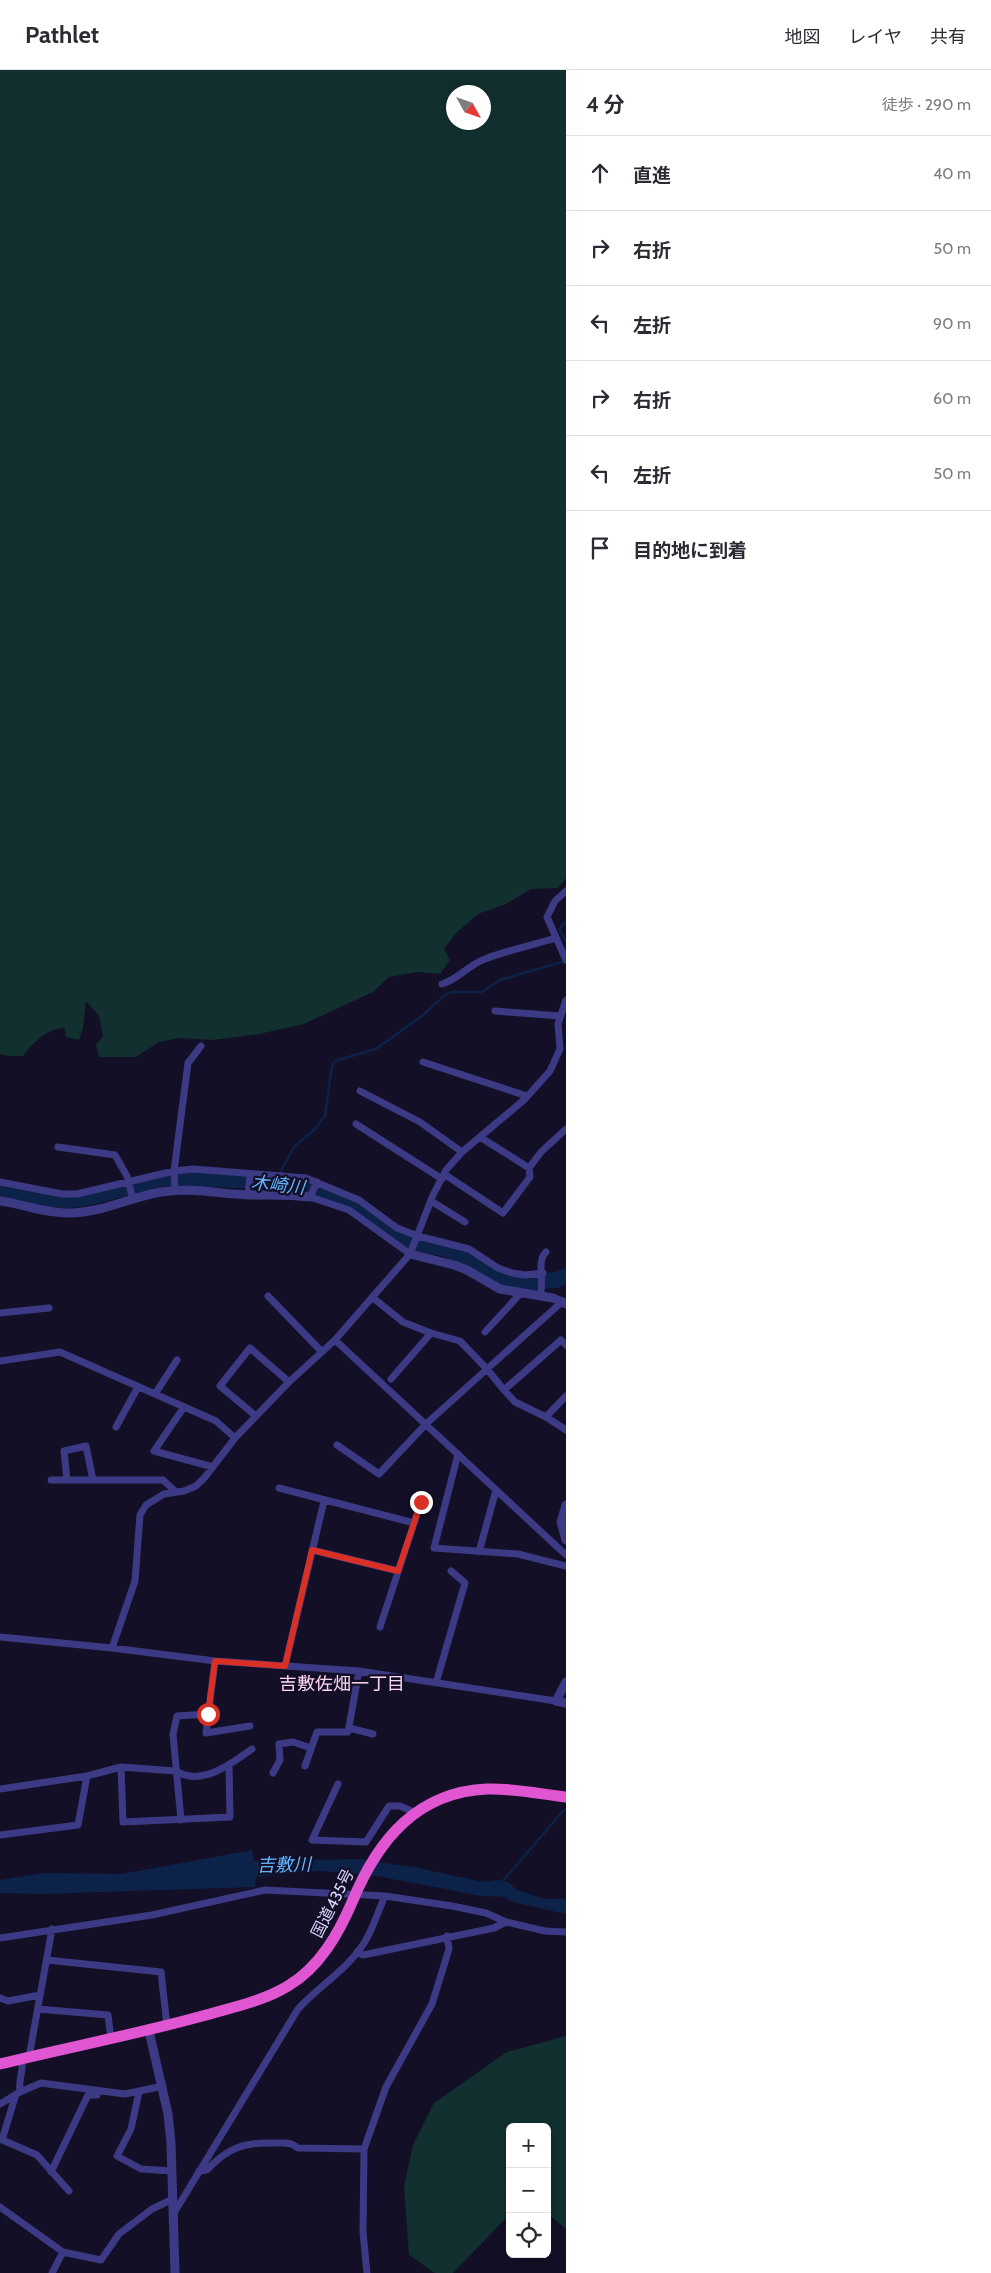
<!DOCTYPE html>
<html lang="ja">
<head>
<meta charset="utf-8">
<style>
  :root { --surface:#fff; --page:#f2f2f3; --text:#2b2b33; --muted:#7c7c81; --line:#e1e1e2 }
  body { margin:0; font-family:Cabin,"Noto Sans JP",sans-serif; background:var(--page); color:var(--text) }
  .controls { position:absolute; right:15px; bottom:15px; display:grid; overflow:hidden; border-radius:8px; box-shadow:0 2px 12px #0003 }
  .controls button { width:45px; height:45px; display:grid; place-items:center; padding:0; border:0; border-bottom:1px solid var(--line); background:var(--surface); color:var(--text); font:25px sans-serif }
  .compass { position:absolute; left:446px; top:15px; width:45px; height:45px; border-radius:50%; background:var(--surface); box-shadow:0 2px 12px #0003; rotate:130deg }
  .stop { position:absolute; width:15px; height:15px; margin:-11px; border:4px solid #d93025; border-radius:50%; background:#fff }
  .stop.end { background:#d93025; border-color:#fff; box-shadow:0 1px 5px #0008 }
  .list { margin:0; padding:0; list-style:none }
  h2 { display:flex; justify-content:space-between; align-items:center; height:65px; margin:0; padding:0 20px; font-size:21px }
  h2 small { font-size:16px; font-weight:400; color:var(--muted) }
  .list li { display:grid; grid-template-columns:32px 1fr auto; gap:15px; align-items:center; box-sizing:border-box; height:75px; padding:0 20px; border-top:1px solid var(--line) }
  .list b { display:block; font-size:19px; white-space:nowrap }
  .list em { font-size:16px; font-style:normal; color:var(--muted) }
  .icon { flex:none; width:28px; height:28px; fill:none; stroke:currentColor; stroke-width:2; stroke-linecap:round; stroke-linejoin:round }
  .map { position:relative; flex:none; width:566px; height:2203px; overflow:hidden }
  header { display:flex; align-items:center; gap:30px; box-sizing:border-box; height:70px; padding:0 25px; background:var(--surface); border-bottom:1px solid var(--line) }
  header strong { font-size:24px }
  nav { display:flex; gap:28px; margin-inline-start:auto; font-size:18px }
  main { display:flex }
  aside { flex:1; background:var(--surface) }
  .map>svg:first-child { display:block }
</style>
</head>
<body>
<header>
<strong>Pathlet</strong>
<nav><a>地図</a><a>レイヤ</a><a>共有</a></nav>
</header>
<main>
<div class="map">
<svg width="566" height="2203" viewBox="0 0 566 2203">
  <rect width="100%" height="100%" fill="#130f26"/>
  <path fill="#12302f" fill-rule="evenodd" d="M0 0H566V808L558 818 531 819 506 834 478 844 456 863 444 879 450 890 440 904 418 902 389 907 373 922 304 954 259 964 212 970 179 968 159 972 136 987H99L96 975 103 966 99 946 86 931 83 958 79 970 66 967 65 958C49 957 32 973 23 986H7L0 984ZM453 22H483V52H453Z
    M566 1966V2159L553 2148 547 2147V2057H510V2144L453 2203H435L409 2185 404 2116 413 2075 434 2033 507 1982Z"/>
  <path fill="#0c2248" d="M252 1780 254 1791 358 1789 419 1798 483 1812 495 1810 508 1812 517 1820 544 1829H566V1844L512 1832 504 1827 481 1826 382 1807 353 1803 316 1801 256 1807 255 1817 43 1824 0 1823V1810L43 1803 122 1804Z"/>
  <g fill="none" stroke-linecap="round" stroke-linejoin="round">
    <path stroke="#0c2248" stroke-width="2.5" d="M566 851 559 859 566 871
      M279 1112 282 1099 294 1077 314 1060 325 1046 331 1002 333 993 338 990 376 979 422 946 445 925 451 922H482L500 910 565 891
      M501 1813 564 1740"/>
    <path stroke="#0c2248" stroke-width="16" d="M0 1118 52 1129 69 1130 86 1128 164 1108H187L299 1113 355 1135 407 1171 446 1179 462 1185 505 1208 534 1212 557 1210 566 1206"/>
    <path stroke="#3d3a85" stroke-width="7" d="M566 821 555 831 547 847 566 890
      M442 914C459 909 468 895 485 889 508 880 533 875 556 868
      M495 941 560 946
      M423 992 527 1026
      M360 1021 420 1052 462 1082
      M356 1054 442 1109
      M480 1067 529 1098
      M58 1077 115 1085 127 1106 133 1130
      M444 1104 503 1143 530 1107 529 1098 541 1082 566 1059
      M0 1112 62 1124H77L174 1101 193 1099 306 1108 359 1130 397 1158 418 1166 469 1179 498 1198 512 1203 525 1205 543 1203
      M317 1112 310 1127 349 1140 410 1184
      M175 1120 174 1101 188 993 201 976
      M248 1125 250 1104
      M431 1131 465 1152
      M268 1226 322 1282
      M540 1226C545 1211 536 1191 546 1182
      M372 1227 403 1252 431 1263 460 1271 487 1299 563 1231
      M0 1243 49 1238
      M485 1262 520 1224
      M335 1270 566 1485
      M0 1291 60 1282 216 1351 235 1368
      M391 1309 431 1263
      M504 1320 515 1332 546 1347
      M155 1324 177 1290
      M566 1326 546 1347 566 1360
      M184 1337 154 1381 213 1397
      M256 1346 220 1316 250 1278 289 1312
      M116 1357 138 1317
      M337 1375 379 1404 426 1354 487 1299 504 1320 561 1270 566 1275
      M458 1384 434 1478 518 1484 566 1496
      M51 1410H163L176 1422
      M67 1410 64 1381 86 1376 93 1410
      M279 1418 414 1453
      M312 1480 398 1501
      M479 1482 496 1420
      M380 1557 421 1432
      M0 1567 112 1578 215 1591 359 1601 556 1631
      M112 1578 135 1511 140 1445 146 1435 164 1424 184 1421 196 1416 205 1407 235 1368 289 1312 335 1270 410 1184 433 1125 446 1100 462 1082 525 1029 550 1001 560 979 558 954 566 930
      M215 1591 206 1663 250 1656
      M285 1596 324 1431
      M436 1613 465 1513 451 1501
      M349 1658 373 1664
      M305 1696 317 1662H348L359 1601
      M121 1697 176 1701C201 1717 231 1694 252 1679
      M273 1703 280 1690 279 1674 293 1672 311 1678
      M87 1706 121 1697 123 1752 230 1747 229 1695
      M338 1714 312 1770 366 1772 389 1736H400L416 1743
      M0 1719 87 1706 78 1755 0 1765
      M181 1750 173 1664 177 1646 208 1644
      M0 1868 152 1845 265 1820 385 1826 452 1836 486 1843 506 1852 545 1861 566 1862
      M357 1882 363 1885 494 1858 506 1852
      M47 1890 161 1902 167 1956
      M0 1928 8 1931 40 1925
      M38 1939 108 1945 111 1969
      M29 1987 52 1859
      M20 2022C18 2010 24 2000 22 1988
      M139 2022 131 2059 117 2086 141 2099 172 2101
      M0 2034 20 2022 41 2013 125 2024 163 2016
      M0 2069 37 2085 69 2121
      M2 2070 16 2024
      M199 2101 207 2100C228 2077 245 2072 276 2073 286 2073 291 2072 298 2078L364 2079
      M51 2102 88 2025H97
      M0 2137 63 2182 101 2190 119 2164 152 2139 173 2129
      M174 2143 298 1939C319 1916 348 1899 364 1873 373 1859 378 1841 385 1826
      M52 2203 63 2182
      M367 2203 363 2162 364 2079 386 2017 432 1934 449 1879 447 1866"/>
    <path stroke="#3d3a85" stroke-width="9" d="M0 1131C24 1134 47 1144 72 1143 103 1142 131 1127 161 1122 191 1117 219 1124 249 1125 270 1125 289 1124 310 1127
      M410 1184 454 1195 467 1200 500 1219 553 1228 566 1234
      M566 1435 561 1452 566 1470
      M566 1612 556 1631 566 1633
      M149 1961 168 2044 171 2073 175 2203"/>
    <path stroke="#e055d1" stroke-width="11" d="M0 1994C69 1977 138 1964 206 1945 234 1937 263 1931 288 1916 320 1897 339 1863 353 1830 378 1770 417 1722 487 1719 512 1718 540 1724 566 1727"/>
  </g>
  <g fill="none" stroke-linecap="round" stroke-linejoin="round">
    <path stroke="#d93025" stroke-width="6" d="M208 1644 215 1591 285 1596 312 1480 398 1501 421 1432"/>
  </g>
  <g text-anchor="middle" stroke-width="4.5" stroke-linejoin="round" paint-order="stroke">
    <g font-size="16" fill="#d9d4ff" stroke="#130f26">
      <text transform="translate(332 1833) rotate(-63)" y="6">国道435号</text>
    </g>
    <g font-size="18" font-style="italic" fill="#62b6ff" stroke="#130f26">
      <text transform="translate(278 1115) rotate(6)" y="6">木崎川</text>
      <text transform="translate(284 1795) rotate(-1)" y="6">吉敷川</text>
    </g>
    <g font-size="18" fill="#ffd6f0" stroke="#130f26">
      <text x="342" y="1620">吉敷佐畑一丁目</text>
    </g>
  </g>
</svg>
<div class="controls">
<button>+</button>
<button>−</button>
<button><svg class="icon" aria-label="locate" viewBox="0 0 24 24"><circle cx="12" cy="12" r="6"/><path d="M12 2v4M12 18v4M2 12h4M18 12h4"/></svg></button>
</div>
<svg class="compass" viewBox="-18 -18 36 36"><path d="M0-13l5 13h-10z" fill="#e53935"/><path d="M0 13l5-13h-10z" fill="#7c7c81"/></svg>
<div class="stop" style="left:208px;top:1644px"></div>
<div class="stop end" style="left:421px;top:1432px"></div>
</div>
<aside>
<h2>4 分<small>徒歩 · 290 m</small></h2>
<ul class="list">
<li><svg class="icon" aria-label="ahead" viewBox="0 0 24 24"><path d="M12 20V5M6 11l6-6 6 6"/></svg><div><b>直進</b></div><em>40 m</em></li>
<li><svg class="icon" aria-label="right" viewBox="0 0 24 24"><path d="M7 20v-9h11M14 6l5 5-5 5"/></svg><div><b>右折</b></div><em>50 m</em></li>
<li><svg class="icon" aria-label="left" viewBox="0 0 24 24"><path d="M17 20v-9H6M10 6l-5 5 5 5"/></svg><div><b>左折</b></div><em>90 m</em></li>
<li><svg class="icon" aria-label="right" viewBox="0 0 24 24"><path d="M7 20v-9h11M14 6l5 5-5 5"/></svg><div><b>右折</b></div><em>60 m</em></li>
<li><svg class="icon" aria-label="left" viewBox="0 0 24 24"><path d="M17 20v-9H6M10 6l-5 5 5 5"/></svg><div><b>左折</b></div><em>50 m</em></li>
<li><svg class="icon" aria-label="arrive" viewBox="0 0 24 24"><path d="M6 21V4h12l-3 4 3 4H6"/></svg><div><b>目的地に到着</b></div></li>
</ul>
</aside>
</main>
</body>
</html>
